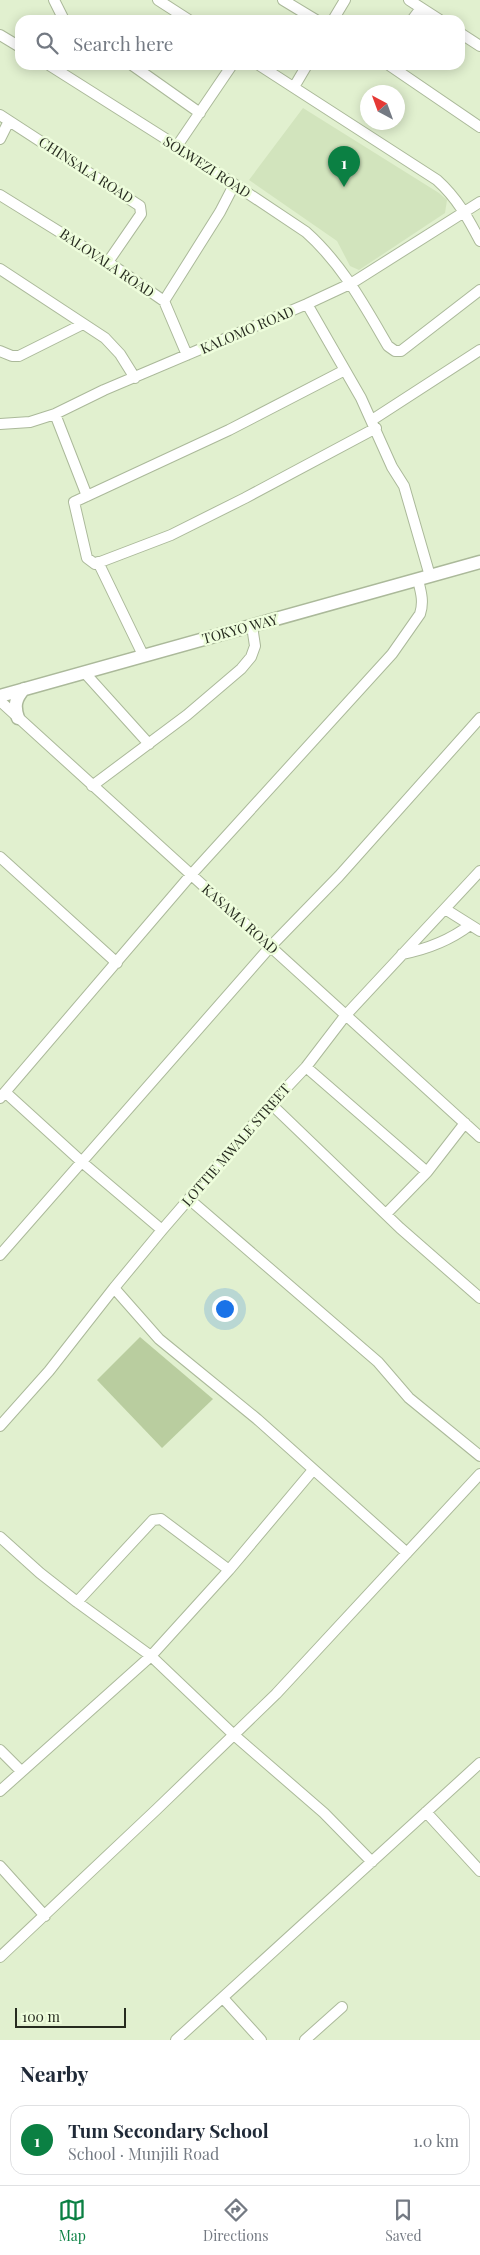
<!DOCTYPE html>
<html lang="en">
<head>
<meta charset="utf-8">
<style>
  :root { --surface:#fff; --page:#f6f6f7; --text:#1f2937; --muted:#747a83; --line:#e0e1e3; --accent:#0b8043 }
  body { margin:0; font-family:"Playfair Display",serif; background:var(--page); color:var(--text) }
  .compass { position:absolute; left:360px; top:85px; width:45px; height:45px; border-radius:50%; background:var(--surface); box-shadow:0 2px 12px #0003; rotate:319deg }
  .scale { position:absolute; left:15px; bottom:12px; width:111px; box-sizing:border-box; padding-left:5px; border:2px solid #262b1f; border-top:0; font-size:14px; line-height:18px; white-space:nowrap; color:#262b1f; -webkit-text-stroke:4px #eefddc; paint-order:stroke }
  .you { position:absolute; left:224px; top:1308px; width:18px; height:18px; margin:-12px; border:4px solid #fff; border-radius:50%; background:#1a73e8; box-shadow:0 0 0 8px #1a73e833 }
  .badge { display:grid; place-items:center; width:32px; height:32px; border-radius:50%; background:var(--accent); color:#fff; font-size:16px; font-weight:700 }
  .pin { position:absolute; translate:-50% -41px; filter:drop-shadow(0 1px 2px #0008) }
  .pin::after { content:''; position:absolute; top:26px; width:18px; height:15px; background:inherit; clip-path:polygon(0 0,100% 0,50% 100%) }
  .list { margin:0; padding:0; list-style:none }
  h2 { display:flex; justify-content:space-between; align-items:center; height:65px; margin:0; padding:0 20px; font-size:21px }
  h2 small { font-size:16px; font-weight:400; color:var(--muted) }
  .list li { display:grid; grid-template-columns:32px 1fr auto; gap:15px; align-items:center; box-sizing:border-box; height:70px; margin:0 10px 10px; padding:0 10px; border:1px solid var(--line); border-radius:15px }
  .list b { display:block; font-size:19px; white-space:nowrap }
  .list p { margin:0; font-size:16px; white-space:nowrap; color:var(--muted) }
  .list em { font-size:16px; font-style:normal; color:var(--muted) }
  .icon { flex:none; width:28px; height:28px; fill:none; stroke:currentColor; stroke-width:2; stroke-linecap:round; stroke-linejoin:round }
  .map { position:relative; flex:none; width:480px; height:2040px; overflow:hidden }
  .search { position:absolute; background:var(--surface); box-shadow:0 2px 12px #0003; left:15px; right:15px; top:15px; height:55px; display:flex; align-items:center; gap:12px; box-sizing:border-box; padding:0 18px; border-radius:15px; color:var(--muted); font-size:19px }
  .sheet { height:145px; background:var(--surface) }
  nav { display:flex; justify-content:space-around; align-items:center; box-sizing:border-box; height:70px; border-top:1px solid var(--line); background:var(--surface); font-size:14px; color:var(--muted) }
  nav a { display:grid; justify-items:center; gap:2px }
  nav .on { color:var(--accent) }
  .map>svg:first-child { display:block }
</style>
</head>
<body>
<div class="map">
<svg width="480" height="2040" viewBox="0 0 480 2040">
  <rect width="100%" height="100%" fill="#e1f0cf"/>
  <path fill="#d2e4bd" d="M303 108 439 193 447 200 445 213 359 270 350 266 337 241 249 180Z"/>
  <path fill="#b9cd9f" d="M140 1337 213 1399 162 1448 97 1380Z"/>
  <g fill="none" stroke-linecap="round" stroke-linejoin="round">
    <g stroke="#abb99a" stroke-width="12">
      <path id="minor" d="M54 0 64 20
        M158 0 189 20
        M283 0 316 20
        M409 0 440 20
        M333 20 345 0
        M412 20 421 8
        M460 33 480 46
        M0 35 20 47
        M49 65 177 146 306 232C342 264 364 305 388 346L395 351H401L480 290
        M132 65 200 113
        M259 65 437 180C457 198 468 218 480 241
        M389 65 480 127
        M294 87 307 65
        M0 115 140 206 141 214 108 262
        M0 139 9 121
        M177 146 232 65
        M0 195 108 262 164 301 187 355
        M0 269 105 338 120 354 135 378
        M164 301 220 212 234 185
        M307 304 361 398 392 467 404 486 430 576
        M0 351 12 356H19L83 324
        M345 370 229 430 74 502 87 558 95 564 171 535 245 498 376 428
        M55 414 87 496
        M372 420 480 350
        M0 424 30 422 55 414 104 390 307 304 352 283 480 202
        M98 562 143 655
        M84 672 149 744
        M0 701 480 1137
        M92 786 187 715 241 669 251 657 255 646 252 626
        M0 857 117 963
        M445 909 480 931
        M402 954C428 949 449 941 470 925
        M306 1067 427 1172
        M5 1092 83 1163 162 1230
        M0 1098 190 876 392 654 420 614C424 602 421 592 418 580
        M271 1104 400 1228 480 1298
        M189 1199 378 1362 409 1398 480 1456
        M386 1214 427 1172 465 1123
        M0 1255 271 946 339 876 480 718
        M114 1288 159 1339 257 1419 407 1553
        M0 1426 49 1371 114 1288 162 1230 271 1104 306 1067 345 1016 480 871
        M0 1537 40 1573 77 1602 151 1656 234 1735 324 1813 372 1862
        M77 1602 153 1520 161 1519 229 1570
        M0 1750 21 1771
        M0 1791 151 1656 229 1570 313 1470
        M426 1812 480 1871
        M0 1866 45 1916
        M0 1957 157 1809 276 1694 480 1474
        M223 1998 261 2040
        M176 2040 480 1763
        M305 2040 342 2007"/>
    </g>
    <g stroke="#abb99a" stroke-width="15">
      <path id="major" d="M0 696 480 562
        M18 718C14 706 15 699 24 689"/>
    </g>
    <use href="#minor" stroke="#fff" stroke-width="10"/>
    <use href="#major" stroke="#fff" stroke-width="12"/>
  </g>
  <g text-anchor="middle" stroke-width="5" stroke-linejoin="round" paint-order="stroke">
    <g font-size="14" fill="#262b1f" stroke="#eefddc">
      <text transform="translate(207 167) rotate(33)" y="5">SOLWEZI ROAD</text>
      <text transform="translate(86 170) rotate(33)" y="5">CHINSALA ROAD</text>
      <text transform="translate(107 263) rotate(34)" y="5">BALOVALA ROAD</text>
      <text transform="translate(247 330) rotate(-23)" y="5">KALOMO ROAD</text>
      <text transform="translate(240 629) rotate(-15)" y="5">TOKYO WAY</text>
      <text transform="translate(240 919) rotate(42)" y="5">KASAMA ROAD</text>
      <text transform="translate(236 1145) rotate(-49)" y="5">LOTTIE MWALE STREET</text>
    </g>
  </g>
</svg>
<svg class="compass" viewBox="-18 -18 36 36"><path d="M0-13l5 13h-10z" fill="#e53935"/><path d="M0 13l5-13h-10z" fill="#747a83"/></svg>
<div class="scale">100 m</div>
<div class="you"></div>
<div class="pin badge" style="left:344px;top:187px">1</div>
<div class="search"><svg class="icon" aria-label="search" viewBox="0 0 24 24"><circle cx="10" cy="10" r="6"/><path d="M15 15l6 6"/></svg>Search here</div>
</div>
<section class="sheet">
<h2>Nearby<small></small></h2>
<ul class="list">
<li><span class="badge">1</span><div><b>Tum Secondary School</b><p>School · Munjili Road</p></div><em>1.0 km</em></li>
</ul>
</section>
<nav>
<a class="on"><svg class="icon" aria-label="map" viewBox="0 0 24 24"><path d="M3 6l6-2 6 2 6-2v14l-6 2-6-2-6 2zM9 4v14M15 6v14"/></svg>Map</a>
<a><svg class="icon" aria-label="directions" viewBox="0 0 24 24"><path d="M12 3l9 9-9 9-9-9zM9 14v-3h6M13 9l2 2-2 2"/></svg>Directions</a>
<a><svg class="icon" aria-label="saved" viewBox="0 0 24 24"><path d="M7 4h10v16l-5-4-5 4z"/></svg>Saved</a>
</nav>
</body>
</html>
